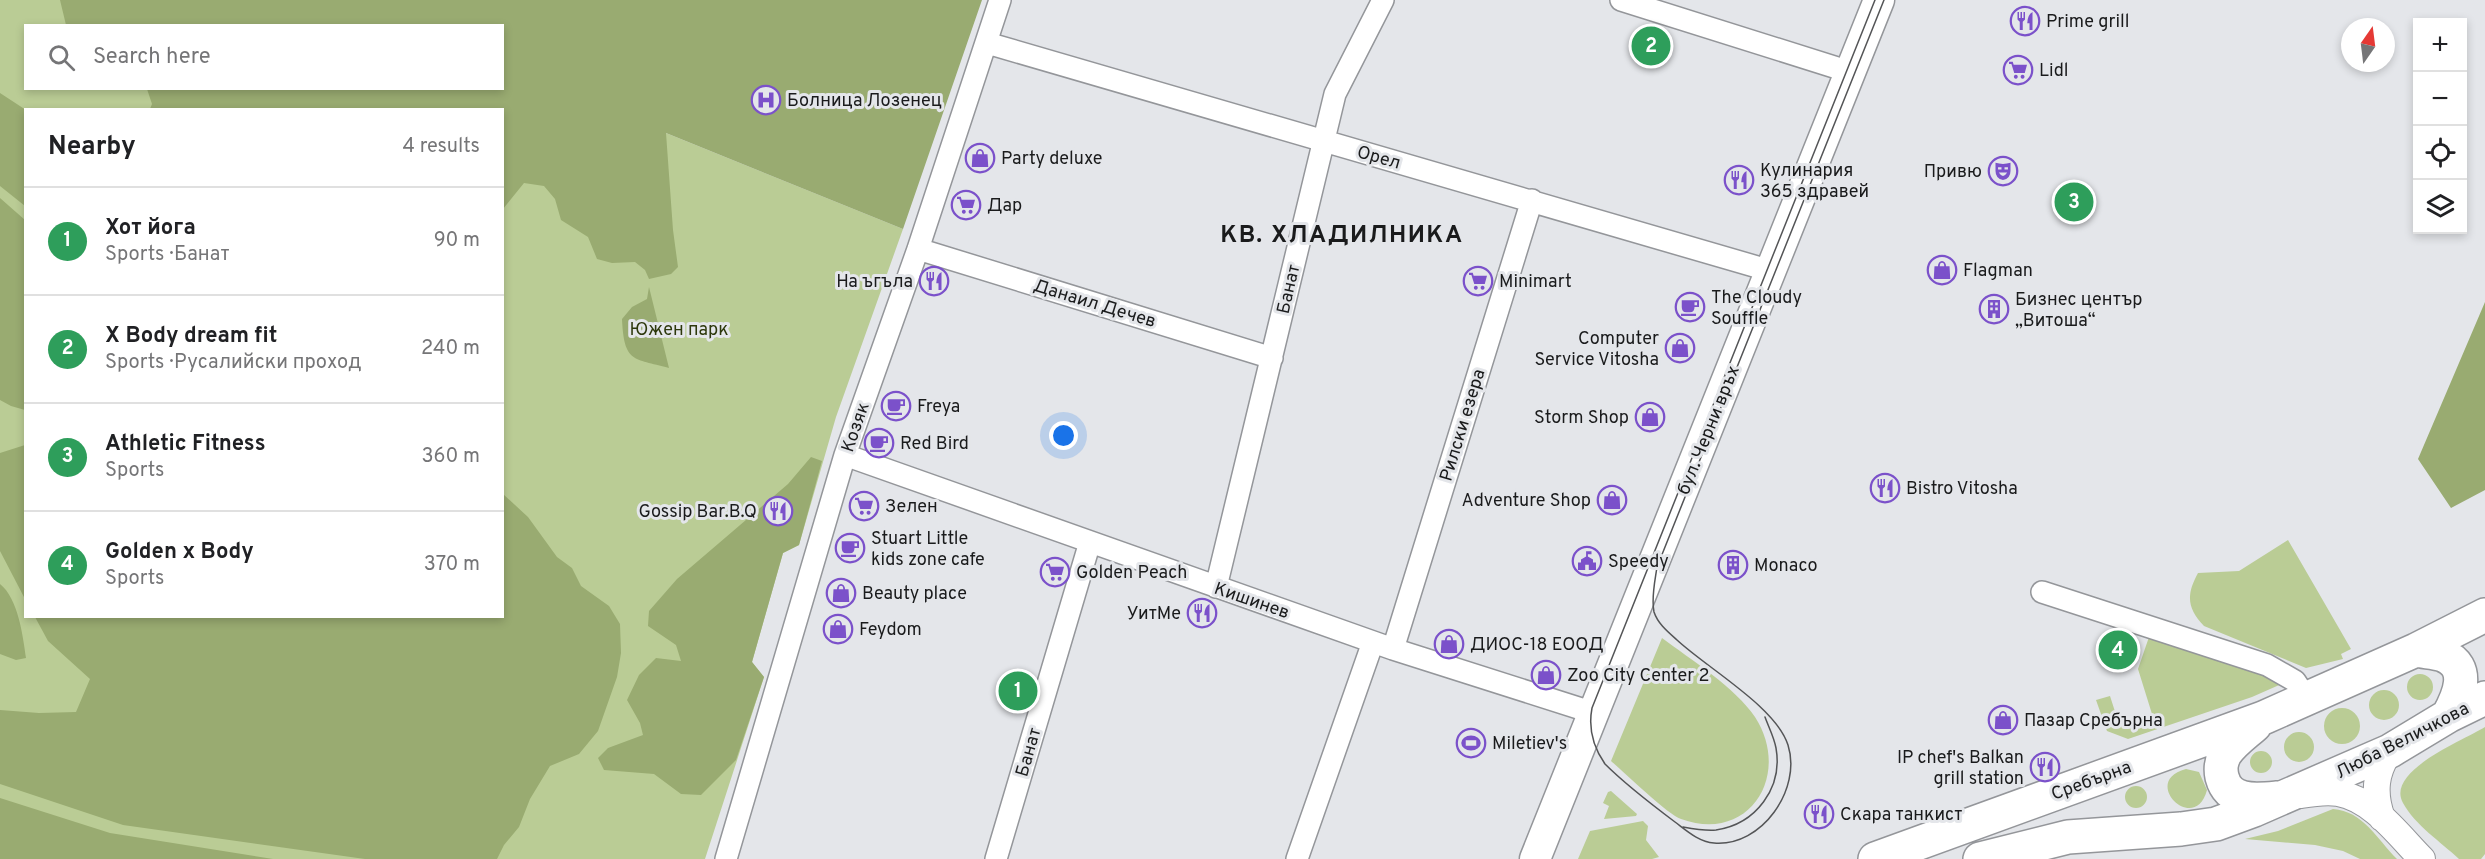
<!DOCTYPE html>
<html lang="en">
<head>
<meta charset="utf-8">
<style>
  :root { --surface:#fff; --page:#f6f6f6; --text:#202124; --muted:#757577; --line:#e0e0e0; --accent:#0f766e }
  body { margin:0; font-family:Overpass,sans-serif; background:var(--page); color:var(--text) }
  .controls { position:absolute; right:18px; top:18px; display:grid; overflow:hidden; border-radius:0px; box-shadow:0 3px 9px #0003 }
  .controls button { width:54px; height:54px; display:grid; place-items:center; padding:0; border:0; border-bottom:2px solid var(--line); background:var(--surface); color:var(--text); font:30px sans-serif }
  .compass { position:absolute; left:2341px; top:18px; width:54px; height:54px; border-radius:50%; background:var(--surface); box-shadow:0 3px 9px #0003; rotate:14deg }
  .you { position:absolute; left:1064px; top:436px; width:21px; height:21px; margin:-15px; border:4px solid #fff; border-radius:50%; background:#1a73e8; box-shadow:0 0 0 9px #1a73e833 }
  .badge { display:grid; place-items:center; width:39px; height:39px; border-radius:50%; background:var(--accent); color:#fff; font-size:20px; font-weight:700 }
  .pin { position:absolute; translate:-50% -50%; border:3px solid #fff; box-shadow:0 2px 6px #0006 }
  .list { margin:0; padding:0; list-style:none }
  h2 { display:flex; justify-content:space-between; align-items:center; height:78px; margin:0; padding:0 24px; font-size:26px }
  h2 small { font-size:20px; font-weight:400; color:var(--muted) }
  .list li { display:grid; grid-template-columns:39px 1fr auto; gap:18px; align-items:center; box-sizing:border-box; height:108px; padding:0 24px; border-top:2px solid var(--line) }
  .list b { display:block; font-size:22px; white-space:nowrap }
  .list p { margin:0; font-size:20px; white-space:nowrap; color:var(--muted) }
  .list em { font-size:20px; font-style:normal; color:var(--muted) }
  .icon { flex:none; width:33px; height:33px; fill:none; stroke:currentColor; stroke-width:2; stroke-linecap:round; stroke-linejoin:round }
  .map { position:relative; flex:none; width:2485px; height:859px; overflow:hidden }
  .search { position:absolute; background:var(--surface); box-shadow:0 3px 9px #0003; left:24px; top:24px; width:480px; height:66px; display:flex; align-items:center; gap:15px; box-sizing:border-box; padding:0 21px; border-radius:0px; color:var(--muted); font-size:22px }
  .panel { position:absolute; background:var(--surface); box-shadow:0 3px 9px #0003; left:24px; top:108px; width:480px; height:510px; border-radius:0px }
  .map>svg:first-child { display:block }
</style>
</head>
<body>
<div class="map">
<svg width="2485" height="859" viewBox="0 0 2485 859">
  <rect width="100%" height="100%" fill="#e4e6ea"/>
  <path fill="#bacc95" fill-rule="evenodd" d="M0 0H338L401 25 26 26V88H502L503 67 903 229 836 417 799 545 783 553 752 662 764 677 705 859H0ZM26 110H502V616H26Z
    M2288 540 2351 649 2341 654 2343 659 2306 668 2204 626C2187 608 2186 595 2198 573L2239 571Z
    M2149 637 2286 682 2252 697 2128 739 2107 731 2096 700 2110 696 2119 724 2152 714 2138 669Z
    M1662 638C1690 659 1736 688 1755 717 1792 774 1750 844 1681 819 1667 814 1625 773 1611 761Z
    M2407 687a13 13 0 1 1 26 0a13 13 0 1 1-26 0Z
    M2369 705a15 15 0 1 1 30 0a15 15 0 1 1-30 0Z
    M2324 726a18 18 0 1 1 36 0a18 18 0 1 1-36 0Z
    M2485 727V854L2481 859H2459C2441 842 2415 825 2403 803 2385 771 2464 740 2485 727Z
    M2284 747a15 15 0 1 1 30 0a15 15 0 1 1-30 0Z
    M2250 762a11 11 0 1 1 22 0a11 11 0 1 1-22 0Z
    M2186 769 2199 772 2207 790C2195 836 2139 781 2186 769Z
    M2125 797a11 11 0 1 1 22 0a11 11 0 1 1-22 0Z
    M1611 791 1637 814 1636 816 1604 819 1609 806 1603 803 1608 792Z
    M2333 809C2363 811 2377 839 2397 859H2360L2343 851 2315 845 2245 839 2278 831Z
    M1643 821 1648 826 1646 840 1659 857 1652 859H1578L1590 831Z"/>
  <path fill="#99ab71" d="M60 0H982L903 229 666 133 673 230 678 267 671 274 649 279 645 270 635 262 612 263 597 259 588 237 561 220 555 199 544 186 524 183 503 209 502 110 150 109 152 104 147 89 502 88V26L66 25Z
    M0 93 26 110 25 206 0 186Z
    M0 198 25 220V410L11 406 0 400Z
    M649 287 669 368C633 358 624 363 622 319L632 307 647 299Z
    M2485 302V490L2451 508 2418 459Z
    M25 445H26L25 599 0 551V453Z
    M811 457 822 461 799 545 783 553 752 662 764 677 736 760 701 795 681 794 654 774 604 770 598 758 608 748 643 735 640 723 627 700 639 675 656 658 681 661 676 645 648 626 649 611 677 579 788 484Z
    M503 494 528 517 557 557 572 568 581 586 609 606 620 624 621 653 617 677 598 731 579 754 550 766 530 799 519 827 504 845 497 859H365L123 825 0 784V710L39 713 76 712 90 679 48 641 35 617 502 616Z
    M0 584C18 598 23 636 26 658L16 660 0 654Z
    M0 798 110 833 273 859H0Z"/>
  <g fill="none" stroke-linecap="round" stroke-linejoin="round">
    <g stroke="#94969a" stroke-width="24">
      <path id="minor" d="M1621 0 1850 72
        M987 43 1771 271
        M918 249 1272 358
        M845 455 1393 649 1594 713
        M1216 587 1335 94 1383 0
        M2042 592 2267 665 2295 681 2307 699
        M1393 649 1532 200
        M726 859 845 455 918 249 1000 0
        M996 859 1090 542
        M1297 859 1373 642"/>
    </g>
    <g stroke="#94969a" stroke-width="28">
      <path id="tertiary" d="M2301 795C2313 793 2326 791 2338 793 2373 799 2399 836 2422 859
        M2382 818C2373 793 2375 772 2390 751"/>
    </g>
    <g stroke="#94969a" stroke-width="33">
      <path id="secondary" d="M1535 859 1879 0"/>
    </g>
    <g stroke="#94969a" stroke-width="36">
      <path id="primary" d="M2416 650C2424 652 2435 652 2443 655 2472 667 2459 696 2448 716
        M2255 725C2245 734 2232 743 2225 754 2221 762 2220 768 2222 777 2229 803 2255 800 2277 798
        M1875 859 2263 718 2416 650 2485 615
        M1980 859 2068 837 2181 829 2216 824 2254 810 2390 751 2448 716 2485 698"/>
    </g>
    <use href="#minor" stroke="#fff" stroke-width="21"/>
    <use href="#tertiary" stroke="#fff" stroke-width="26"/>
    <use href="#secondary" stroke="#fff" stroke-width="30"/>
    <use href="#primary" stroke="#fff" stroke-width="33"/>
    <path stroke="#545557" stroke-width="1.5" d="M1875 0 1592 708C1588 729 1593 747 1605 764 1626 785 1651 804 1675 822 1687 831 1699 842 1714 843 1762 847 1802 789 1788 745 1776 707 1707 668 1677 640 1668 632 1658 624 1654 612 1651 598 1655 581 1657 567L1884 0
      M1683 827C1694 829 1706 831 1716 830 1756 824 1783 788 1776 748 1774 737 1769 728 1765 717"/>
  </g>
  <defs>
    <g id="restaurant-ring" transform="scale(1.5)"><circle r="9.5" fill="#e4e6ea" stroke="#7b51ca" stroke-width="1.5"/><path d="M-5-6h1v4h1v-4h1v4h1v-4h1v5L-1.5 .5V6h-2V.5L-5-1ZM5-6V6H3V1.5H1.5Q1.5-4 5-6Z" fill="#7b51ca"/></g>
    <g id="supermarket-ring" transform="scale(1.5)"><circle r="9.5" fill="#e4e6ea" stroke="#7b51ca" stroke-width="1.5"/><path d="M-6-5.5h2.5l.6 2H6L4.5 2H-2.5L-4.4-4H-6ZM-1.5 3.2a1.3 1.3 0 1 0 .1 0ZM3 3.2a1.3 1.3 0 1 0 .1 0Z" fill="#7b51ca"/></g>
    <g id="hospital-ring" transform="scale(1.5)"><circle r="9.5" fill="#e4e6ea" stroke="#7b51ca" stroke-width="1.5"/><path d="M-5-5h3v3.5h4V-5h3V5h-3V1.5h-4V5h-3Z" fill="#7b51ca"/></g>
    <g id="shop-ring" transform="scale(1.5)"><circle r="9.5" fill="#e4e6ea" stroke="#7b51ca" stroke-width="1.5"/><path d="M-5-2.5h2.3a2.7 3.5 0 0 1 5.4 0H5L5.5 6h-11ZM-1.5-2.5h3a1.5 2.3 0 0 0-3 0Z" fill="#7b51ca"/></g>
    <g id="theatre-ring" transform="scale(1.5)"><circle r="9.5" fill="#e4e6ea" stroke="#7b51ca" stroke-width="1.5"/><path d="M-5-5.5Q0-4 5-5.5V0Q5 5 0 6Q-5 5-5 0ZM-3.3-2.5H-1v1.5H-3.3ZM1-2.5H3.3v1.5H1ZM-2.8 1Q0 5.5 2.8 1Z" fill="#7b51ca"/></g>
    <g id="cafe-ring" transform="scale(1.5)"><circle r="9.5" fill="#e4e6ea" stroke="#7b51ca" stroke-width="1.5"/><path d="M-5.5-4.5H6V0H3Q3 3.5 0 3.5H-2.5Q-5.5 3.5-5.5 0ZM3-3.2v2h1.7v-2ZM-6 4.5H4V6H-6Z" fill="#7b51ca"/></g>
    <g id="building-ring" transform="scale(1.5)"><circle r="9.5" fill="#e4e6ea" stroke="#7b51ca" stroke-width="1.5"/><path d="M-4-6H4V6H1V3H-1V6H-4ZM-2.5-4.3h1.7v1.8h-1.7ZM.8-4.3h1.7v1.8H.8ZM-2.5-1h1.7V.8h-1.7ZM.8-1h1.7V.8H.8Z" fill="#7b51ca"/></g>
    <g id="civic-ring" transform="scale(1.5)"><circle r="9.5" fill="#e4e6ea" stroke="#7b51ca" stroke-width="1.5"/><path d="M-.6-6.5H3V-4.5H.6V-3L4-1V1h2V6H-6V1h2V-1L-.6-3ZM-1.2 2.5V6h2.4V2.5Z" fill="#7b51ca"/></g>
    <g id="stadium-ring" transform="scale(1.5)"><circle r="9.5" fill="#e4e6ea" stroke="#7b51ca" stroke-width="1.5"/><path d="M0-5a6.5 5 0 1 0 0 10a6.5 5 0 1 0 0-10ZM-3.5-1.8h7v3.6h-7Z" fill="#7b51ca"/></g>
  </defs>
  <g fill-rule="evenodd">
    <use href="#restaurant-ring" x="2025" y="21"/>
    <use href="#supermarket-ring" x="2018" y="70"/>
    <use href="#hospital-ring" x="766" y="100"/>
    <use href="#shop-ring" x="980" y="158"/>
    <use href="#theatre-ring" x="2003" y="171"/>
    <use href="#restaurant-ring" x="1739" y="180"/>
    <use href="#supermarket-ring" x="966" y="205"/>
    <use href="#shop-ring" x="1942" y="270"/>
    <use href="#restaurant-ring" x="934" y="281"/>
    <use href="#supermarket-ring" x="1478" y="281"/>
    <use href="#cafe-ring" x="1690" y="307"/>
    <use href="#building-ring" x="1994" y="309"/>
    <use href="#shop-ring" x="1680" y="348"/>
    <use href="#cafe-ring" x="896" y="406"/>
    <use href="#shop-ring" x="1650" y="417"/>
    <use href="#cafe-ring" x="879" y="443"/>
    <use href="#restaurant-ring" x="1885" y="488"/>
    <use href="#shop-ring" x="1612" y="500"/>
    <use href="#supermarket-ring" x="864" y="506"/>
    <use href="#restaurant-ring" x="778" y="511"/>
    <use href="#cafe-ring" x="850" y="548"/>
    <use href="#civic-ring" x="1587" y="561"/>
    <use href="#building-ring" x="1733" y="565"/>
    <use href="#supermarket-ring" x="1055" y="572"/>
    <use href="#shop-ring" x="841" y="593"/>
    <use href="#restaurant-ring" x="1202" y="613"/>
    <use href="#shop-ring" x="838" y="629"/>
    <use href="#shop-ring" x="1449" y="644"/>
    <use href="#shop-ring" x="1546" y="675"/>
    <use href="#shop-ring" x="2003" y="720"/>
    <use href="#stadium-ring" x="1471" y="743"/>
    <use href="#restaurant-ring" x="2045" y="767"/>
    <use href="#restaurant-ring" x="1819" y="814"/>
  </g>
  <g text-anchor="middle" stroke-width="6" stroke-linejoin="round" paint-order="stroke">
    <g font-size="18" fill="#1a1b1c" stroke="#e4e6ea" text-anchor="start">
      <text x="2046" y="27">Prime grill</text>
      <text x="2039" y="76">Lidl</text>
      <text x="787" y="106">Болница Лозенец</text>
      <text x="1001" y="164">Party deluxe</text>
      <text x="1760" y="176">Кулинария<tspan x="1760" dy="21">365 здравей</tspan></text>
      <text x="1982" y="177" text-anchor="end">Привю</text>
      <text x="987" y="211">Дар</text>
      <text x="1963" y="276">Flagman</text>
      <text x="913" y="287" text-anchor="end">На ъгъла</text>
      <text x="1499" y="287">Minimart</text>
      <text x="1711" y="303">The Cloudy<tspan x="1711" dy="21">Souffle</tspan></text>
      <text x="2015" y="305">Бизнес център<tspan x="2015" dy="21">„Витоша“</tspan></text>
      <text x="1659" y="344" text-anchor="end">Computer<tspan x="1659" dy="21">Service Vitosha</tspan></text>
      <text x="917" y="412">Freya</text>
      <text x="1629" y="423" text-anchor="end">Storm Shop</text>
      <text x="900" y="449">Red Bird</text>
      <text x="1906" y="494">Bistro Vitosha</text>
      <text x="1591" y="506" text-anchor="end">Adventure Shop</text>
      <text x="885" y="512">Зелен</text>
      <text x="757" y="517" text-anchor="end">Gossip Bar.B.Q</text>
      <text x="871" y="544">Stuart Little<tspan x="871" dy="21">kids zone cafe</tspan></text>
      <text x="1608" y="567">Speedy</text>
      <text x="1754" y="571">Monaco</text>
      <text x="1076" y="578">Golden Peach</text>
      <text x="862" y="599">Beauty place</text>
      <text x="1181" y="619" text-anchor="end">УитМе</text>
      <text x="859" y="635">Feydom</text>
      <text x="1470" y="650">ДИОС-18 ЕООД</text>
      <text x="1567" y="681">Zoo City Center 2</text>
      <text x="2024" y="726">Пазар Сребърна</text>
      <text x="1492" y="749">Miletiev's</text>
      <text x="2024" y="763" text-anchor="end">IP chef's Balkan<tspan x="2024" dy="21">grill station</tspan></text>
      <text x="1840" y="820">Скара танкист</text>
    </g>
    <g font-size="18" fill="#1a1b1c" stroke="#e4e6ea">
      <text transform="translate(1379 157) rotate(16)" y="6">Орел</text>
      <text transform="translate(1288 289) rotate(-77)" y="6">Банат</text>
      <text transform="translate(1095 303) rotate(17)" y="6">Данаил Дечев</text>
      <text transform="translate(1462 425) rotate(-73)" y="6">Рилски езера</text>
      <text transform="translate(855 427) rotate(-71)" y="6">Козяк</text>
      <text transform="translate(1708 430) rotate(-68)" y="6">бул. Черни връх</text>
      <text transform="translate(1252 600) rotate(19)" y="6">Кишинев</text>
      <text transform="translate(2402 740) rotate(-27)" y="6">Люба Величкова</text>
      <text transform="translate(1028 752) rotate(-74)" y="6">Банат</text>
      <text transform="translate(2091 780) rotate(-20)" y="6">Сребърна</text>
    </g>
    <g font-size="18" fill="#2d380c" stroke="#e4e6ea">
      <text x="679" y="335">Южен парк</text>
    </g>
    <g font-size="24" font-weight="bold" letter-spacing="1.5" fill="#1a1b1c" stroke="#e4e6ea">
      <text x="1342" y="242">КВ. ХЛАДИЛНИКА</text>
    </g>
  </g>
</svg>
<div class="controls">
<button>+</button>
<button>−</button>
<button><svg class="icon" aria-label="locate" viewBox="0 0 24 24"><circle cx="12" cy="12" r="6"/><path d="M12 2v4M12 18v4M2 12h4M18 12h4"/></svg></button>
<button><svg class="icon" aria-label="layers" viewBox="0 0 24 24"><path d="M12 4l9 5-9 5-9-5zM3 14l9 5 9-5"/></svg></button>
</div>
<svg class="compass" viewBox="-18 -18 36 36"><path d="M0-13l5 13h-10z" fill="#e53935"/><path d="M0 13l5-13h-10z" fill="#757577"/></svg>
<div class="you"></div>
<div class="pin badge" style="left:1018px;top:691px;background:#2e9e5b">1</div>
<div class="pin badge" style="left:1651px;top:46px;background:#2e9e5b">2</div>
<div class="pin badge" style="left:2074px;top:202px;background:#2e9e5b">3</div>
<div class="pin badge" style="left:2118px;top:650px;background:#2e9e5b">4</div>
<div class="search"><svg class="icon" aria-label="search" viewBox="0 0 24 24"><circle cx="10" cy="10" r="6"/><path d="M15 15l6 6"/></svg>Search here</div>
<section class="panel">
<h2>Nearby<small>4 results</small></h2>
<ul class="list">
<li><span class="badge" style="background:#2e9e5b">1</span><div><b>Хот йога</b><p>Sports · Банат</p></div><em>90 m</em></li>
<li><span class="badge" style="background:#2e9e5b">2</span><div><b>X Body dream fit</b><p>Sports · Русалийски проход</p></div><em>240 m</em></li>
<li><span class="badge" style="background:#2e9e5b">3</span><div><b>Athletic Fitness</b><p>Sports</p></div><em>360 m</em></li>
<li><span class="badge" style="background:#2e9e5b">4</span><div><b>Golden x Body</b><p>Sports</p></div><em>370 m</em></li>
</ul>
</section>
</div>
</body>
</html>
